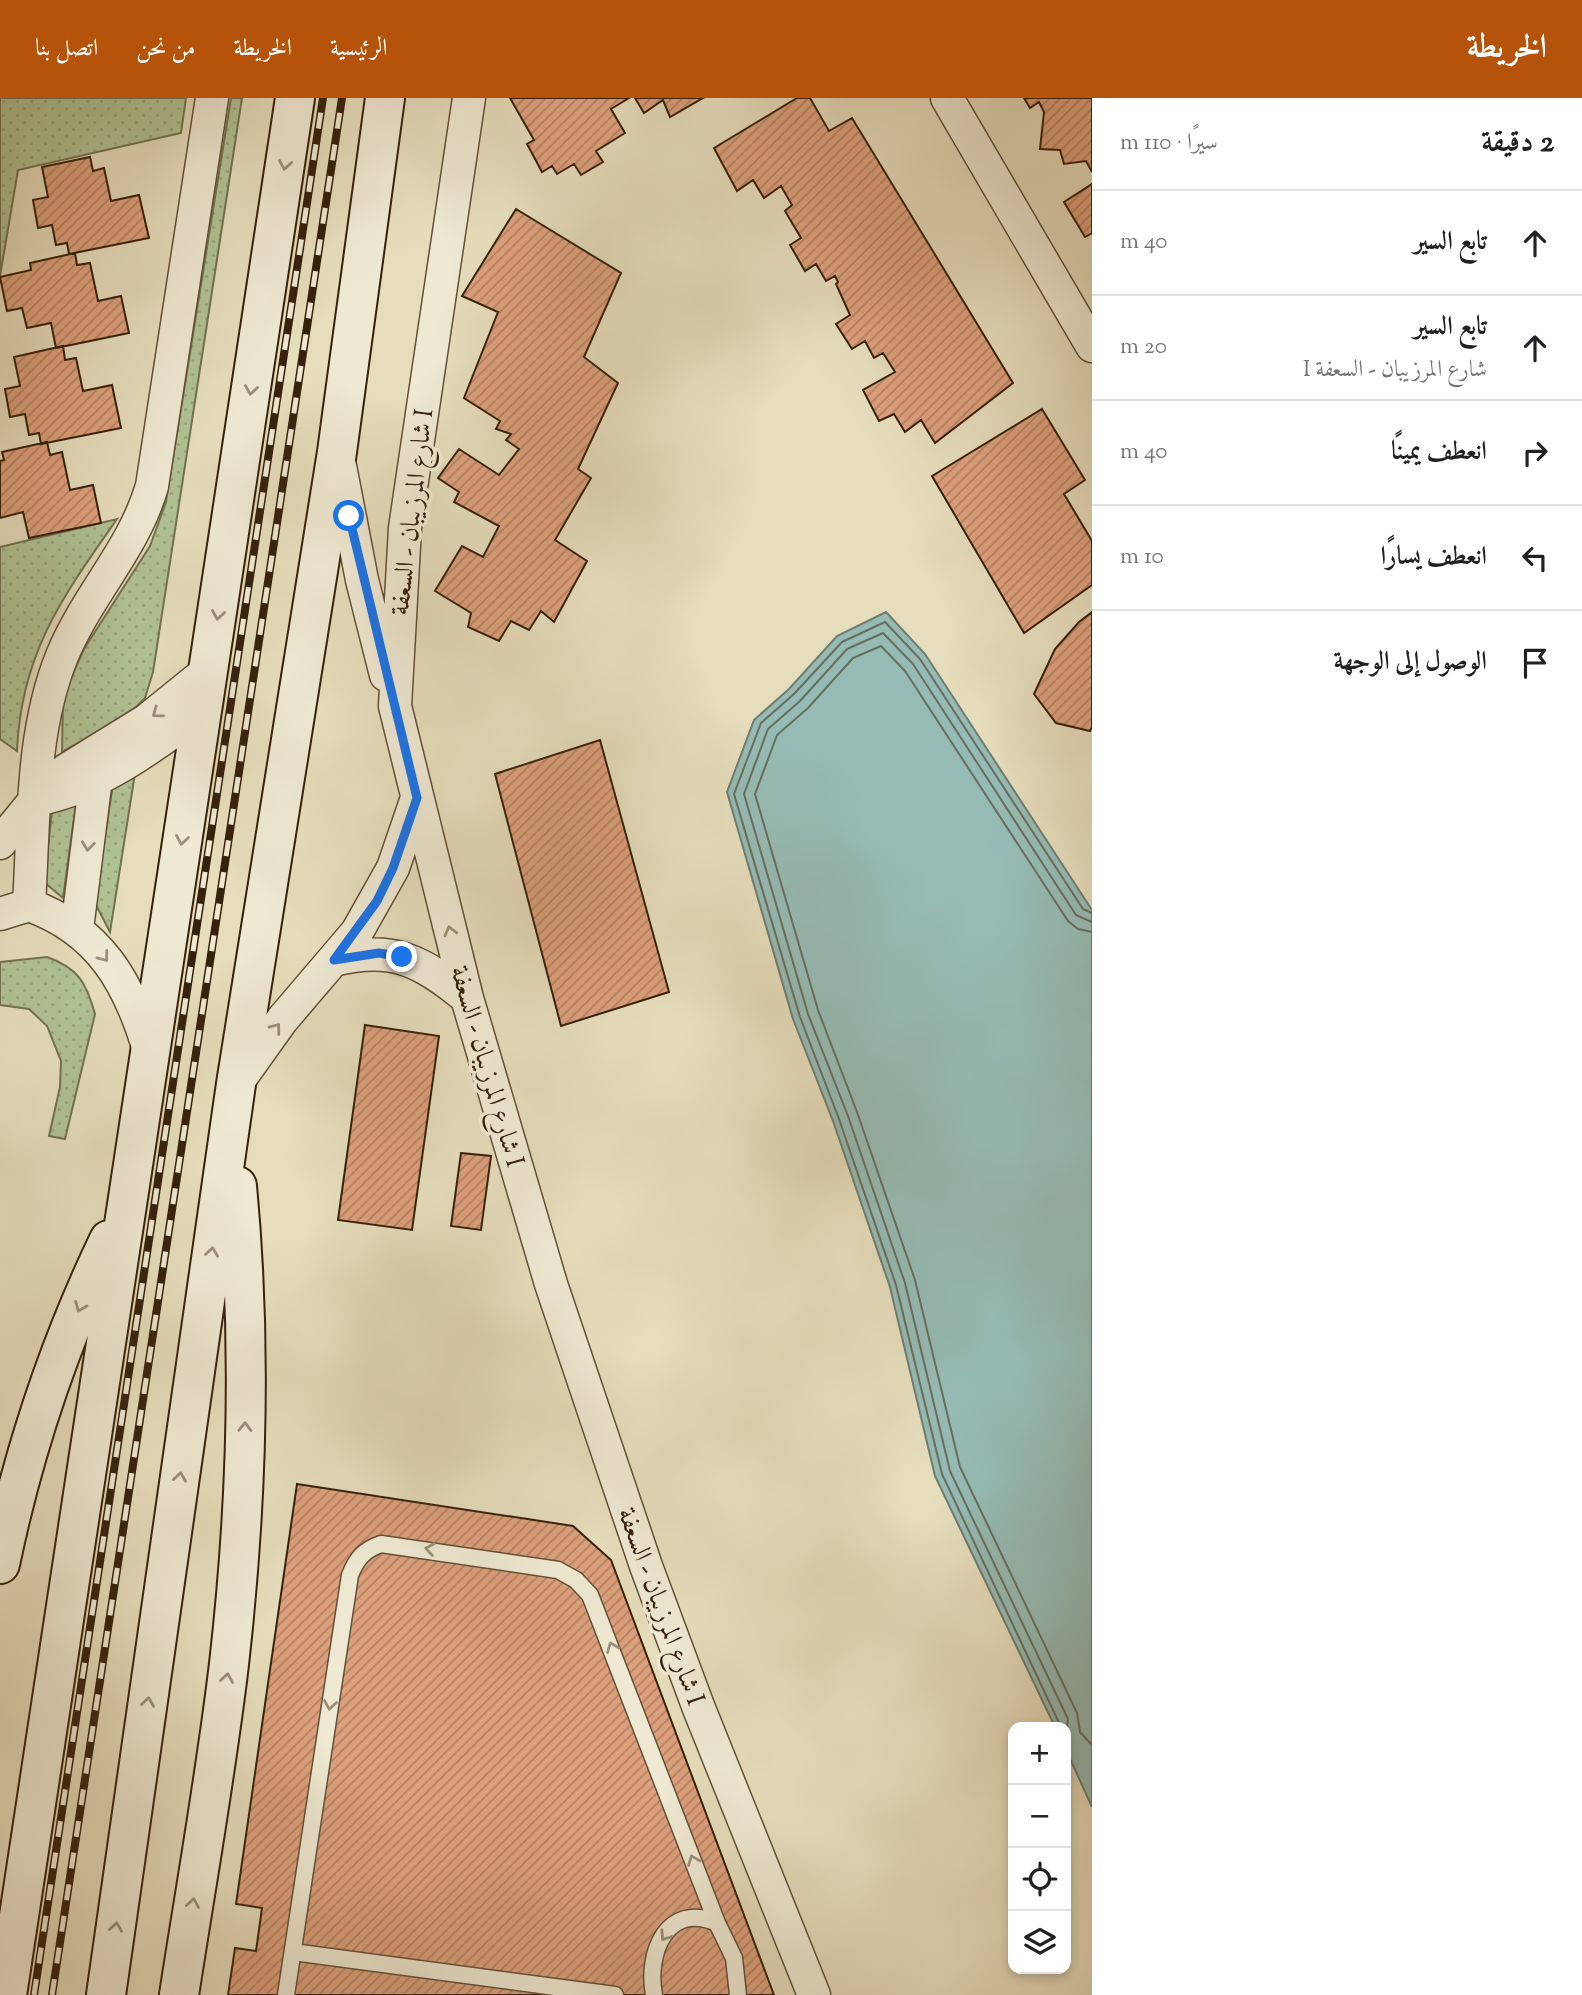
<!DOCTYPE html>
<html lang="ar">
<head>
<meta charset="utf-8">
<style>
  :root { --surface:#fff; --page:#f2f2f2; --text:#202124; --muted:#757577; --line:#e0e0e0; --accent:#b45309 }
  body { margin:0; font-family:"Sorts Mill Goudy",Amiri,serif; background:var(--page); color:var(--text); direction:rtl }
  .controls { position:absolute; right:21px; bottom:21px; display:grid; overflow:hidden; border-radius:14px; box-shadow:0 4px 10px #0003 }
  .controls button { width:63px; height:63px; display:grid; place-items:center; padding:0; border:0; border-bottom:2px solid var(--line); background:var(--surface); color:var(--text); font:35px sans-serif }
  .stop { position:absolute; width:21px; height:21px; margin:-16px; border:5px solid #1a73e8; border-radius:50%; background:#fff }
  .stop.end { background:#1a73e8; border-color:#fff; box-shadow:0 2px 7px #0008 }
  .list { margin:0; padding:0; list-style:none }
  h2 { display:flex; justify-content:space-between; align-items:center; height:91px; margin:0; padding:0 28px; font-size:30px }
  h2 small { font-size:23px; font-weight:400; color:var(--muted) }
  .list li { display:grid; grid-template-columns:46px 1fr auto; gap:21px; align-items:center; box-sizing:border-box; height:105px; padding:0 28px; border-top:2px solid var(--line) }
  .list b { display:block; font-size:26px; white-space:nowrap }
  .list p { margin:0; font-size:23px; white-space:nowrap; color:var(--muted) }
  .list em { font-size:23px; font-style:normal; color:var(--muted) }
  .icon { flex:none; width:38px; height:38px; fill:none; stroke:currentColor; stroke-width:2; stroke-linecap:round; stroke-linejoin:round }
  .map { position:relative; flex:none; width:1092px; height:1897px; overflow:hidden; direction:ltr }
  header { display:flex; align-items:center; gap:42px; box-sizing:border-box; height:98px; padding:0 35px; background:var(--accent); color:#fff }
  header strong { font-size:33px }
  nav { display:flex; gap:38px; margin-inline-start:auto; font-size:24px }
  main { display:flex }
  aside { flex:1; background:var(--surface) }
  .map>svg:first-child { display:block }
</style>
</head>
<body>
<header>
<strong>الخريطة</strong>
<nav><a>الرئيسية</a><a>الخريطة</a><a>من نحن</a><a>اتصل بنا</a></nav>
</header>
<main>
<aside>
<h2>2 دقيقة<small>سيرًا · 110 m</small></h2>
<ul class="list">
<li><svg class="icon" aria-label="ahead" viewBox="0 0 24 24"><path d="M12 20V5M6 11l6-6 6 6"/></svg><div><b>تابع السير</b></div><em>40 m</em></li>
<li><svg class="icon" aria-label="ahead" viewBox="0 0 24 24"><path d="M12 20V5M6 11l6-6 6 6"/></svg><div><b>تابع السير</b><p>شارع المرزيبان - السعفة I</p></div><em>20 m</em></li>
<li><svg class="icon" aria-label="right" viewBox="0 0 24 24"><path d="M7 20v-9h11M14 6l5 5-5 5"/></svg><div><b>انعطف يمينًا</b></div><em>40 m</em></li>
<li><svg class="icon" aria-label="left" viewBox="0 0 24 24"><path d="M17 20v-9H6M10 6l-5 5 5 5"/></svg><div><b>انعطف يسارًا</b></div><em>10 m</em></li>
<li><svg class="icon" aria-label="arrive" viewBox="0 0 24 24"><path d="M6 21V4h12l-3 4 3 4H6"/></svg><div><b>الوصول إلى الوجهة</b></div></li>
</ul>
</aside>
<div class="map">
<svg width="1092" height="1897" viewBox="0 0 1092 1897">
  <defs>
    <pattern id="garden-dots" width="8" height="8" patternUnits="userSpaceOnUse" patternTransform="scale(1.75)"><rect width="8" height="8" fill="#b0c294"/><path d="M2 2h.1M6 6h.1" fill="none" stroke="#98a67e" stroke-width="1.8" stroke-linecap="round"/></pattern>
    <pattern id="building-hatch" width="6" height="6" patternUnits="userSpaceOnUse" patternTransform="scale(1.75)"><rect width="6" height="6" fill="#dda07c"/><path d="M-1 1l2-2M0 6l6-6M5 7l2-2" fill="none" stroke="#b48264"/></pattern>
  </defs>
  <rect width="100%" height="100%" fill="#e6ddbc"/>
  <filter id="stains"><feTurbulence type="fractalNoise" baseFrequency=".00286" numOctaves="4"/><feColorMatrix values="0 0 0 0 .2 0 0 0 0 .09 0 0 0 0 .02 0 0 0 .5 -.17"/></filter>
  <radialGradient id="worn" r=".72"><stop offset=".6" stop-color="#630" stop-opacity="0"/><stop offset="1" stop-color="#630" stop-opacity=".3"/></radialGradient>
  <path fill="url(#garden-dots)" stroke="#727250" stroke-width="2" d="M0 0H186L181 35 18 72 0 178Z
    M231 0H242L153 574 145 600 125 620 62 654 63 598 84 551 150 448 166 404Z
    M117 421C63 498 21 555 17 653L0 641V449Z
    M136 669 110 834 95 805 113 686Z
    M76 705 63 800 44 784 52 714Z
    M47 859C78 870 86 884 95 916L65 1041 49 1038 60 989 61 963 47 928 29 911 0 907V864Z"/>
  <path fill="#96bbb4" stroke="#6f7d71" stroke-width="2" d="M886 514 925 556 1092 812V1709L1066 1652V1629H1055L935 1378 890 1189 833 1023 793 921 727 694 754 622 789 591 837 538Z"/>
  <g fill="none" stroke-linecap="round" stroke-linejoin="round">
    <path stroke="#666e60" stroke-width="2" d="M1092 834 1078 831 1068 823 905 573 881 548 853 560 808 610 777 637 755 696 818 912 857 1014 915 1182 960 1369 1077 1615 1080 1634 1092 1647
      M1061 1629 942 1376 896 1187 839 1021 800 919 734 696 761 625 794 596 842 544 885 524 920 561 1083 811 1092 815
      M1066 1639 1068 1621 950 1373 905 1185 848 1018 808 916 744 696 768 631 800 603 847 551 883 535 913 566 1076 817 1092 824"/>
  </g>
  <path fill="url(#building-hatch)" stroke="#35210c" stroke-width="2" d="M510 0H629L611 11 625 35 596 53 603 64 581 77 574 66 557 76 552 68 542 74 527 46 534 42Z
    M635 0H703L670 19 663 2 644 15Z
    M797 0H810L829 33 852 20 1013 285 935 345 921 322 905 334 894 316 879 323 863 292 895 274 883 255 874 260 865 243 852 251 836 226 850 217 836 186 838 184 835 178 826 183 816 166 805 173 790 147 801 140 785 113 792 107 781 88 764 100 753 82 737 93 714 50Z
    M1024 0H1092V74L1086 63 1064 66 1060 52 1040 51 1044 14 1039 4 1030 10Z
    M90 59 93 73 104 70 111 103 139 97 149 140 69 156 67 145 56 147 52 127 38 130 33 102 48 99 42 69Z
    M1092 86V135L1085 139 1064 104Z
    M516 111 621 175 584 259 618 285 578 371 591 380 555 442 587 463 554 524 541 513 529 532 511 523 499 543 468 529 471 515 435 493 462 448 483 459 499 428 454 404 459 394 438 380 459 351 499 377 519 351 506 342 511 336 496 331 500 323 464 300 498 214 462 198Z
    M75 155 77 167 90 165 98 203 121 198 129 235 56 250 51 225 27 230 22 210 7 213 0 179 31 172 30 165Z
    M63 248 65 262 76 260 83 293 112 287 121 330 41 346 39 335 29 337 25 316 10 319 5 291 20 288 14 259Z
    M1042 311 1085 382 1064 396 1092 443V487L1024 535 932 378Z
    M47 344 50 357 62 354 70 392 93 387 101 425 29 440 23 414 0 420V363L4 362 2 354Z
    M1092 514V629L1090 633 1056 625 1034 596 1055 551 1079 524Z
    M600 642 669 894 561 928 495 676Z
    M365 927 439 938 412 1132 338 1122Z
    M461 1055 491 1058 481 1132 451 1128Z
    M297 1386 573 1428 611 1462 774 1897H228L235 1850 256 1853 262 1810 236 1806Z"/>
  <g fill="none" stroke-linecap="round" stroke-linejoin="round">
    <g stroke="#615038" stroke-width="19">
      <path id="lane" d="M293 1854 615 1897
        M286 1897 350 1477C357 1460 364 1452 381 1446L558 1472 576 1482 590 1497 717 1825 734 1860 738 1897
        M654 1897C646 1855 667 1803 717 1825"/>
    </g>
    <g stroke="#615038" stroke-width="35">
      <path id="street" d="M469 0 405 430 395 608 467 900 551 1186 646 1468 698 1608 814 1897
        M947 0 1092 248
        M340 368 362 482 386 577
        M40 701C100 689 155 647 203 612
        M0 745 44 691 66 672 147 622 210 571
        M29 807C34 725 31 634 62 558 87 497 134 451 152 388L212 0
        M29 807C99 832 129 884 149 952
        M0 816 29 807
        M77 831 96 680
        M334 862C393 847 422 863 467 900
        M237 985 282 922 357 834 393 770 417 700"/>
    </g>
    <g stroke="#35210c" stroke-width="42">
      <path id="secondary" d="M0 1466C23 1355 60 1244 109 1142
        M7 1897 295 0
        M106 1897 236 986 337 354 385 0
        M179 1897C196 1787 216 1676 229 1566 247 1408 252 1247 237 1088"/>
    </g>
    <use href="#lane" stroke="#efe9d3" stroke-width="16"/>
    <use href="#street" stroke="#efe9d3" stroke-width="32"/>
    <use href="#secondary" stroke="#efe9d3" stroke-width="38"/>
    <g stroke="#35210c" stroke-width="8">
      <path id="rail" d="M34 1897 323 0
        M52 1897 342 0"/>
    </g>
    <use href="#rail" stroke="#efe9d3" stroke-width="5" stroke-dasharray="16" stroke-linecap="butt"/>
  </g>
  <defs><path id="oneway-chevron" d="M-2-3.5L2.5 0L-2 3.5" fill="none" stroke-width="1.6" stroke-linecap="round" stroke-linejoin="round" transform="scale(1.75)"/></defs>
  <g stroke="#9b8f79">
    <use href="#oneway-chevron" transform="translate(285 67) rotate(99)"/>
    <use href="#oneway-chevron" transform="translate(251 292) rotate(99)"/>
    <use href="#oneway-chevron" transform="translate(218 517) rotate(99)"/>
    <use href="#oneway-chevron" transform="translate(157 615) rotate(143)"/>
    <use href="#oneway-chevron" transform="translate(182 742) rotate(99)"/>
    <use href="#oneway-chevron" transform="translate(88 748) rotate(97)"/>
    <use href="#oneway-chevron" transform="translate(450 833) rotate(-104)"/>
    <use href="#oneway-chevron" transform="translate(104 859) rotate(53)"/>
    <use href="#oneway-chevron" transform="translate(276 930) rotate(-53)"/>
    <use href="#oneway-chevron" transform="translate(212 1154) rotate(-82)"/>
    <use href="#oneway-chevron" transform="translate(80 1209) rotate(112)"/>
    <use href="#oneway-chevron" transform="translate(245 1329) rotate(-89)"/>
    <use href="#oneway-chevron" transform="translate(180 1379) rotate(-82)"/>
    <use href="#oneway-chevron" transform="translate(430 1451) rotate(-171)"/>
    <use href="#oneway-chevron" transform="translate(612 1549) rotate(-111)"/>
    <use href="#oneway-chevron" transform="translate(227 1580) rotate(-81)"/>
    <use href="#oneway-chevron" transform="translate(148 1604) rotate(-82)"/>
    <use href="#oneway-chevron" transform="translate(330 1607) rotate(99)"/>
    <use href="#oneway-chevron" transform="translate(693 1762) rotate(-111)"/>
    <use href="#oneway-chevron" transform="translate(193 1805) rotate(-81)"/>
    <use href="#oneway-chevron" transform="translate(116 1829) rotate(-82)"/>
    <use href="#oneway-chevron" transform="translate(665 1838) rotate(124)"/>
  </g>
  <g fill="none" stroke-linecap="round" stroke-linejoin="round">
    <path stroke="#1a73e8" stroke-width="9" d="M349 418 417 700 393 770 377 803 334 862 379 855 402 859"/>
  </g>
  <g text-anchor="middle" stroke-width="7" stroke-linejoin="round" paint-order="stroke">
    <g font-size="26" fill="#35210c" stroke="#efe9d3">
      <text transform="translate(411 414) rotate(-83)" y="9">شارع المرزيبان - السعفة I</text>
      <text transform="translate(488 968) rotate(74)" y="9">شارع المرزيبان - السعفة I</text>
      <text transform="translate(662 1508) rotate(70)" y="9">شارع المرزيبان - السعفة I</text>
    </g>
  </g>
  <rect width="100%" height="100%" filter="url(#stains)"/>
  <rect width="100%" height="100%" fill="url(#worn)"/>
</svg>
<div class="controls">
<button>+</button>
<button>−</button>
<button><svg class="icon" aria-label="locate" viewBox="0 0 24 24"><circle cx="12" cy="12" r="6"/><path d="M12 2v4M12 18v4M2 12h4M18 12h4"/></svg></button>
<button><svg class="icon" aria-label="layers" viewBox="0 0 24 24"><path d="M12 4l9 5-9 5-9-5zM3 14l9 5 9-5"/></svg></button>
</div>
<div class="stop" style="left:349px;top:418px"></div>
<div class="stop end" style="left:402px;top:859px"></div>
</div>
</main>
</body>
</html>
